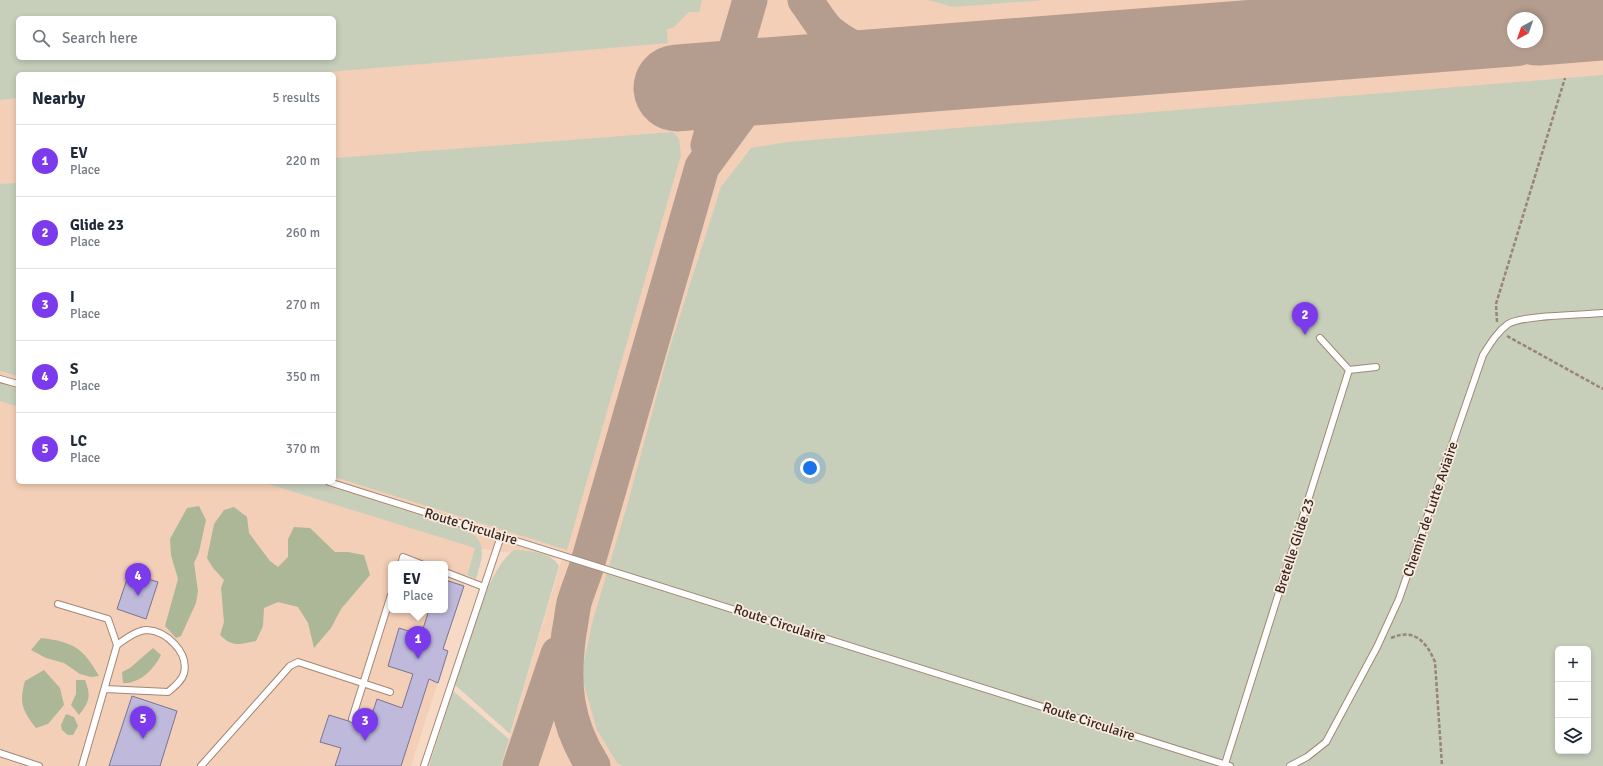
<!DOCTYPE html>
<html lang="en">
<head>
<meta charset="utf-8">
<style>
  :root { --surface:#fff; --page:#f6f6f7; --text:#1f2937; --muted:#747a83; --line:#e0e1e3; --accent:#7c3aed }
  body { margin:0; font-family:Signika,sans-serif; background:var(--page); color:var(--text) }
  .controls { position:absolute; right:12px; bottom:12px; display:grid; overflow:hidden; border-radius:6px; box-shadow:0 2px 6px #0003 }
  .controls button { width:36px; height:36px; display:grid; place-items:center; padding:0; border:0; border-bottom:1px solid var(--line); background:var(--surface); color:var(--text); font:20px sans-serif }
  .compass { position:absolute; left:1507px; top:12px; width:36px; height:36px; border-radius:50%; background:var(--surface); box-shadow:0 2px 6px #0003; rotate:220deg }
  .you { position:absolute; left:810px; top:468px; width:14px; height:14px; margin:-10px; border:3px solid #fff; border-radius:50%; background:#1a73e8; box-shadow:0 0 0 6px #1a73e833 }
  .badge { display:grid; place-items:center; width:26px; height:26px; border-radius:50%; background:var(--accent); color:#fff; font-size:13px; font-weight:700 }
  .pin { position:absolute; translate:-50% -33px; filter:drop-shadow(0 1px 2px #0008) }
  .pin::after { content:''; position:absolute; top:21px; width:14px; height:12px; background:inherit; clip-path:polygon(0 0,100% 0,50% 100%) }
  .popup { position:absolute; left:388px; top:561px; width:60px; height:52px; box-sizing:border-box; display:grid; place-content:center; border-radius:6px; background:var(--surface); filter:drop-shadow(0 1px 3px #0005); font-size:13px; white-space:nowrap; color:var(--muted) }
  .popup b { font-size:15px; color:var(--text) }
  .popup::after { content:''; position:absolute; left:50%; top:100%; margin-left:-8px; border:8px solid transparent; border-top-color:var(--surface) }
  .list { margin:0; padding:0; list-style:none }
  h2 { display:flex; justify-content:space-between; align-items:center; height:52px; margin:0; padding:0 16px; font-size:17px }
  h2 small { font-size:13px; font-weight:400; color:var(--muted) }
  .list li { display:grid; grid-template-columns:26px 1fr auto; gap:12px; align-items:center; box-sizing:border-box; height:72px; padding:0 16px; border-top:1px solid var(--line) }
  .list b { display:block; font-size:15px; white-space:nowrap }
  .list p { margin:0; font-size:13px; white-space:nowrap; color:var(--muted) }
  .list em { font-size:13px; font-style:normal; color:var(--muted) }
  .icon { flex:none; width:22px; height:22px; fill:none; stroke:currentColor; stroke-width:2; stroke-linecap:round; stroke-linejoin:round }
  .map { position:relative; flex:none; width:1603px; height:766px; overflow:hidden }
  .search { position:absolute; background:var(--surface); box-shadow:0 2px 6px #0003; left:16px; top:16px; width:320px; height:44px; display:flex; align-items:center; gap:10px; box-sizing:border-box; padding:0 14px; border-radius:6px; color:var(--muted); font-size:15px }
  .panel { position:absolute; background:var(--surface); box-shadow:0 2px 6px #0003; left:16px; top:72px; width:320px; height:412px; border-radius:6px }
  .map>svg:first-child { display:block }
</style>
</head>
<body>
<div class="map">
<svg width="1603" height="766" viewBox="0 0 1603 766">
  <rect width="100%" height="100%" fill="#f7dac6"/>
  <path fill="#f3cfb7" fill-rule="evenodd" d="M0 0H1603V766L601 593 592 623 581 674 617 763 622 766H501L562 559 475 548 443 649 448 651 411 766H0ZM18 18H334V58H18ZM1513 18H1537V42H1513ZM18 74H334V482H18ZM391 564H445V610H391ZM1558 649H1588V751H1558Z"/>
  <path fill="#c7cfbb" fill-rule="evenodd" d="M0 0H702L699 12H689L673 28 667 29 668 43 305 74H18V98L0 100ZM18 18H334V58H18Z
    M928 0H1044L953 7Z
    M1603 75V766H622L617 763 597 730 581 674 592 623 627 506 669 350 721 187 751 148 787 142ZM1558 649H1588V751H1558Z
    M673 132 679 139 681 155 567 550 334 477V158Z
    M18 183V376L0 371V184Z
    M0 383 18 389V407L0 401Z
    M262 482H315L467 530C489 543 482 558 476 579L467 575 475 548Z
    M514 550C527 550 553 553 559 566L510 734 455 685C466 652 486 569 514 550Z
    M453 691 509 739 501 766H429Z"/>
  <path fill="#abb796" d="M199 506 206 520 199 552 194 563 198 591 196 603 181 636 176 638 165 626 178 579 171 555 170 539 187 508Z
    M234 507 247 517 249 533 270 561 278 567 288 557V539L294 527 310 528 335 552H348L364 555 370 575 341 609 331 628 314 648 308 623 298 607 278 602 264 608 263 626 256 641C240 644 233 648 220 635L224 622 221 588 224 580 213 568 207 558 214 524 224 510Z
    M41 638C74 642 83 648 99 676L91 677 80 674 64 663 46 658 31 650Z
    M153 648 161 655C154 669 140 684 123 683L122 672 130 668Z
    M44 670 60 688 64 705 48 724 36 728C22 710 19 703 25 681Z
    M76 680H85C91 696 90 701 79 715L71 705 76 694Z
    M66 714 74 717 78 726 73 735H68L62 730 61 725Z"/>
  <g fill="none" stroke-linecap="round" stroke-linejoin="round">
    <path stroke="#b49d8e" stroke-width="35" d="M805 0C813 10 820 24 829 32 856 55 893 63 927 68
      M708 145 750 0
      M520 766 558 654
      M593 766C565 722 562 683 569 633 571 623 572 613 574 603 578 589 584 576 588 562L702 167 746 107 761 91 780 83 808 78"/>
    <path stroke="#b49d8e" stroke-width="87" d="M1537 22 1603 17
      M677 88 1513 23"/>
  </g>
  <path fill="#bfbadc" stroke="#787490" d="M129 573 158 582 146 619 117 609Z
    M445 580 464 586 443 649 448 651 438 683 429 679 401 766H335L341 748 320 742 329 715 368 727 377 699 402 708 413 674 388 666 399 628 421 635 429 610H445Z
    M132 696 177 711 160 766H109Z"/>
  <g fill="none" stroke-linecap="round" stroke-linejoin="round">
    <g stroke="#a28775" stroke-width="8">
      <path id="lane" d="M1349 370 1376 367
        M0 379 18 384
        M329 482 1230 766
        M401 564 403 557 421 564
        M445 572 484 587
        M58 604 108 619 117 645 82 766
        M105 689 168 692C174 687 182 681 184 673 189 652 166 631 147 630 137 630 125 639 117 645
        M352 719 391 595
        M0 753 39 766
        M1225 764 1349 370 1320 338
        M201 766 290 666 298 662 390 692
        M424 766 501 536
        M1290 766 1307 757 1326 742 1377 647 1399 599 1483 355C1490 344 1497 332 1508 324 1522 315 1584 315 1603 313"/>
    </g>
    <path stroke="#998476" stroke-width="2.5" stroke-dasharray="4 2" stroke-linecap="butt" d="M1497 322 1496 304 1565 78
      M1507 336 1603 389
      M1391 638C1414 628 1426 641 1435 662L1442 766"/>
    <use href="#lane" stroke="#fff" stroke-width="6"/>
  </g>
  <g text-anchor="middle" stroke-width="3.5" stroke-linejoin="round" paint-order="stroke">
    <g font-size="14" fill="#352a22" stroke="#fbe9de">
      <text transform="translate(1430 509) rotate(-71)" y="5">Chemin de Lutte Aviaire</text>
      <text transform="translate(471 526) rotate(17)" y="5">Route Circulaire</text>
      <text transform="translate(1294 546) rotate(-72)" y="5">Bretelle Glide 23</text>
      <text transform="translate(780 623) rotate(18)" y="5">Route Circulaire</text>
      <text transform="translate(1089 721) rotate(18)" y="5">Route Circulaire</text>
    </g>
  </g>
</svg>
<div class="controls">
<button>+</button>
<button>−</button>
<button><svg class="icon" aria-label="layers" viewBox="0 0 24 24"><path d="M12 4l9 5-9 5-9-5zM3 14l9 5 9-5"/></svg></button>
</div>
<svg class="compass" viewBox="-18 -18 36 36"><path d="M0-13l5 13h-10z" fill="#e53935"/><path d="M0 13l5-13h-10z" fill="#747a83"/></svg>
<div class="you"></div>
<div class="pin badge" style="left:418px;top:659px">1</div>
<div class="popup"><b>EV</b>Place</div>
<div class="pin badge" style="left:1305px;top:335px">2</div>
<div class="pin badge" style="left:365px;top:741px">3</div>
<div class="pin badge" style="left:138px;top:596px">4</div>
<div class="pin badge" style="left:143px;top:739px">5</div>
<div class="search"><svg class="icon" aria-label="search" viewBox="0 0 24 24"><circle cx="10" cy="10" r="6"/><path d="M15 15l6 6"/></svg>Search here</div>
<section class="panel">
<h2>Nearby<small>5 results</small></h2>
<ul class="list">
<li><span class="badge">1</span><div><b>EV</b><p>Place</p></div><em>220 m</em></li>
<li><span class="badge">2</span><div><b>Glide 23</b><p>Place</p></div><em>260 m</em></li>
<li><span class="badge">3</span><div><b>I</b><p>Place</p></div><em>270 m</em></li>
<li><span class="badge">4</span><div><b>S</b><p>Place</p></div><em>350 m</em></li>
<li><span class="badge">5</span><div><b>LC</b><p>Place</p></div><em>370 m</em></li>
</ul>
</section>
</div>
</body>
</html>
